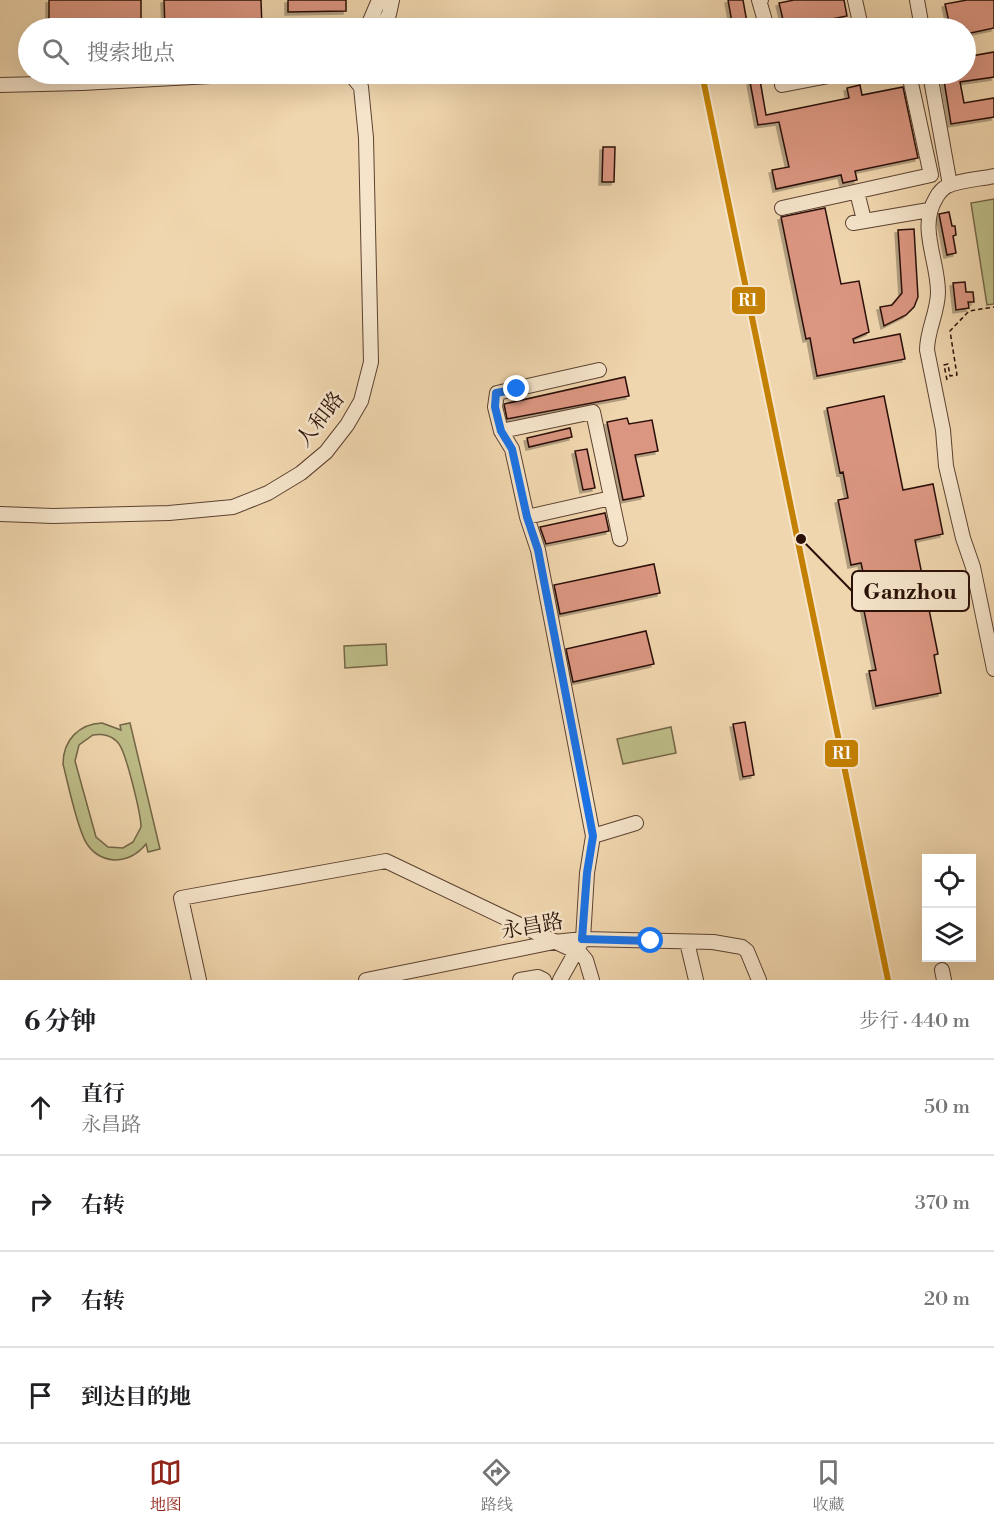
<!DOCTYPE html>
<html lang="zh">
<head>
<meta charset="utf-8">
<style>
  :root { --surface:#fff; --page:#f2f2f2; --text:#202124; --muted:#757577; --line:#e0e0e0; --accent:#8f2418 }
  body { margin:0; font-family:"Libre Bodoni","Noto Serif SC",serif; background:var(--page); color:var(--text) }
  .controls { position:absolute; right:18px; bottom:18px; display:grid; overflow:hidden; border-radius:0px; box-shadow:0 6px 24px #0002 }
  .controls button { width:54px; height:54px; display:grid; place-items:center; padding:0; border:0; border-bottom:2px solid var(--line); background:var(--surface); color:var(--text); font:30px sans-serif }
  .stop { position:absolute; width:18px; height:18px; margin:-14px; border:4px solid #1a73e8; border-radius:50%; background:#fff }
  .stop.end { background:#1a73e8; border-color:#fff; box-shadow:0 2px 6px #0008 }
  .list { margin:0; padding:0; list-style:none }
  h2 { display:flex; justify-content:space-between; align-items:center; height:78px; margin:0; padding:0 24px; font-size:26px }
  h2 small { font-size:20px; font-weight:400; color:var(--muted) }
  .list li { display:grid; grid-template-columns:39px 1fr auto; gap:18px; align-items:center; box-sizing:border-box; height:96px; padding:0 24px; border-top:2px solid var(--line) }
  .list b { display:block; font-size:22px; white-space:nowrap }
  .list p { margin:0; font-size:20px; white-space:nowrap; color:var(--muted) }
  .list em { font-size:20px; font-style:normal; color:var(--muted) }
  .icon { flex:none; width:33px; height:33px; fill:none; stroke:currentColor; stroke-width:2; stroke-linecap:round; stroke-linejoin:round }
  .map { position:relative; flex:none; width:994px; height:980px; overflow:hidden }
  .search { position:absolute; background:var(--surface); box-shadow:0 6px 24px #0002; left:18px; right:18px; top:18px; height:66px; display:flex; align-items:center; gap:15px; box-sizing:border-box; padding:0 21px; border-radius:33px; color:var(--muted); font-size:22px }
  .sheet { height:462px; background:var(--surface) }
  nav { display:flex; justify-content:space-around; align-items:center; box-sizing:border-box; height:84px; border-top:2px solid var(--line); background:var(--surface); font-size:16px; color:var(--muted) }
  nav a { display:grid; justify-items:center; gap:3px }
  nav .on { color:var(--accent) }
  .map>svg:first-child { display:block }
</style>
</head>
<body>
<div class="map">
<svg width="994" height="980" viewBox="0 0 994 980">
  <defs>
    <filter id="shadow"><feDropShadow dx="-3" dy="3" stdDeviation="0" flood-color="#0004"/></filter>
  </defs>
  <rect width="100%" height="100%" fill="#f0d6ae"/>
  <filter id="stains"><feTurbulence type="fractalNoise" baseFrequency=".00333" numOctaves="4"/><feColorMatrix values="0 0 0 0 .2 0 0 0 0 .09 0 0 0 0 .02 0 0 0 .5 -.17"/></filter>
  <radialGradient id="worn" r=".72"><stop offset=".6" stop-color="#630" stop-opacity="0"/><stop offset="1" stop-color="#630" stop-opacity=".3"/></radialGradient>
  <path fill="#bdbd88" stroke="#746648" stroke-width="1.5" fill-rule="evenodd" d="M994 199V304L987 305 971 203Z
    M386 644 387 665 345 668 344 646Z
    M102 723 121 730 120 725 130 723 160 849 148 852 146 844C138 854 128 860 114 860 103 859 93 853 87 844 77 829 68 783 63 764 63 740 79 724 102 723ZM93 735C103 733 113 736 119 744 126 753 141 814 141 827L133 842 123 848 108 847 96 837 75 761 79 745Z
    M671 727 676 753 623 764 617 739Z"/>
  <path fill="#db9681" stroke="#2a1007" stroke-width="1.5" filter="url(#shadow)" d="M49 0H141V28H49Z
    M164 0H261L262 28H165Z
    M288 0H346V11L288 12Z
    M728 0H743L748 28H733Z
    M794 0H844L847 16 785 28 779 3Z
    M967 0H994V28L966 34V28H953L952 22H949L945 4Z
    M994 52V77L960 82 964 103 994 98V117L951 124 943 74H966V57Z
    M760 80 766 115 849 98 847 88 860 85 862 95 903 87 918 158 855 171 857 180 843 183 841 175 776 189 772 170 789 167 779 122 758 125 750 82Z
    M603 147H615L614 182H602Z
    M825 208 841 284 859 281 869 332 853 339 854 343 900 334 905 359 817 376 810 338 806 339 781 217Z
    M949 212 952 226H955L956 235 953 236 956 253 947 255 939 214Z
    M914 229 918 297 914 307 906 315 884 326 880 307 892 305 902 293 898 230Z
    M965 282 966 292H973L974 302H968L969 308 956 310 953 283Z
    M625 377 629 396 507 419 504 404Z
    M884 396 903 490 933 484 943 534 915 540 938 654 934 655 941 693 876 706 869 671 876 670 859 586 866 585 861 563 851 565 838 500 848 498 843 472 840 473 827 408Z
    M627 418 629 424 652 420 658 451 635 455 644 496 623 500 607 422Z
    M570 428 572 437 529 447 527 438Z
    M587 449 595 488 583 490 575 451Z
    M605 513 609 531 546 544 540 527Z
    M654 564 660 593 560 614 554 585Z
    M646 631 654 664 573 682 566 649Z
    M745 722 754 775 743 777 733 724Z"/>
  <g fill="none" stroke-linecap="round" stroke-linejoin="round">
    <g stroke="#5c4231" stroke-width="16">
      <path id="minor" d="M761 0H759L767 28
        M855 0 861 27
        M917 0 922 28
        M367 28 379 0
        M381 28 389 14 392 0
        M930 74 950 185
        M0 85 82 83 248 74H344L352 76 361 87 366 138 371 362 361 401 347 425 326 452 301 473 268 493 233 507 169 513 53 516 0 514
        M782 85 839 74
        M994 176C980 179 963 180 949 185 943 188 939 192 936 198 918 227 938 260 938 292 938 312 927 330 927 350L943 430 946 466 963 538 973 567 994 669
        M857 192 864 220
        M782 208 931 175 909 74
        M853 223 929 210
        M501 431 593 412 620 539
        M527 517 611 498
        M593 836 538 550 527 517 512 449 501 431 495 407 497 393 599 370
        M687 942 696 980
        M942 970 944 980
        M199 980 181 898 386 861 581 954 586 960 592 980
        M366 980 554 942 583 939 713 942 742 947 747 951 759 980
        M520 980 538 977 544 980
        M560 980 583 939 587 873 593 836 636 823"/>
    </g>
    <path stroke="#2a1007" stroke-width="1.5" stroke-dasharray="4.5 3" stroke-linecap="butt" d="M947 380 944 365 948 364 950 376 957 375 950 331 969 311 994 307"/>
    <use href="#minor" stroke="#f5e4ca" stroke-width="14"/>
    <g stroke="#f5e4ca" stroke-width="10">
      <path id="rail-1" d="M702 74 888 980"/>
    </g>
    <use href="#rail-1" stroke="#c48002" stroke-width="6"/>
  </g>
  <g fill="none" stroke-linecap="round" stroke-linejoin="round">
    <path stroke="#1a73e8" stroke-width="8" d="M517 389 496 393 495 407 501 431 512 449 527 517 538 550 593 836 587 873 582 939 651 941"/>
  </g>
  <g text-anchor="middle" stroke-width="5" stroke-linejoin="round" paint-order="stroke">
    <g font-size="21" fill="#2a1007" stroke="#f5e4ca">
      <text transform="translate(320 419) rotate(-52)" y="7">人和路</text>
      <text transform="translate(532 926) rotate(-10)" y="7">永昌路</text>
    </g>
  </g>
  <path fill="none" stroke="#2a1007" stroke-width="2" d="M801 539L852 591"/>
  <circle fill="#2a1007" stroke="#f5e4ca" stroke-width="2" cx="801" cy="539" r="6"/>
  <rect fill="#f5e4ca" stroke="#2a1007" stroke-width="2" x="852" y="571" width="117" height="40" rx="6"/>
  <g font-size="22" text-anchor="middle" font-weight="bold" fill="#2a1007">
    <text x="910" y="599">Ganzhou</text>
  </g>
  <g stroke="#f5e4ca" stroke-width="2">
    <rect x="731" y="286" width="35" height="29" rx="6" fill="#c48002"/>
    <rect x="824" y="739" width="35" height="29" rx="6" fill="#c48002"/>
  </g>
  <g font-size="16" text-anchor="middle" font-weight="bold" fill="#fff">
    <text x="748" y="306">R1</text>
    <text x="842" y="759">R1</text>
  </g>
  <rect width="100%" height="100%" filter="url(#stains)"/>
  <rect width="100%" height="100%" fill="url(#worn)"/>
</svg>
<div class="controls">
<button><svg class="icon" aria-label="locate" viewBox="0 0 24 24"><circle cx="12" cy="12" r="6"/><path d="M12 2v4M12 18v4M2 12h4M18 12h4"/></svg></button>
<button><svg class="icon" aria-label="layers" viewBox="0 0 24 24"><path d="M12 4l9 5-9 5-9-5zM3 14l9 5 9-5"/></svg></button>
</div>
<div class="stop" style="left:651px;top:941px"></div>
<div class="stop end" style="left:517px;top:389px"></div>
<div class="search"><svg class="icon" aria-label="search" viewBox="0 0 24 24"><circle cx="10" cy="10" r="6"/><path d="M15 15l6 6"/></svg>搜索地点</div>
</div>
<section class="sheet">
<h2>6 分钟<small>步行 · 440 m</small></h2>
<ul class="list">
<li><svg class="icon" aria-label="ahead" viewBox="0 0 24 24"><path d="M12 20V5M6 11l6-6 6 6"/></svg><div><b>直行</b><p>永昌路</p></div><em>50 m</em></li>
<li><svg class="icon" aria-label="right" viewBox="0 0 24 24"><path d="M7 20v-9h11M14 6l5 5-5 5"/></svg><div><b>右转</b></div><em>370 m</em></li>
<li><svg class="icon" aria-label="right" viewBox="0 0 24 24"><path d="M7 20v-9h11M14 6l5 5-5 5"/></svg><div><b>右转</b></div><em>20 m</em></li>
<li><svg class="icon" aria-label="arrive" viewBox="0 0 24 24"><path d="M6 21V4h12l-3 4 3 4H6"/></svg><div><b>到达目的地</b></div></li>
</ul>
</section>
<nav>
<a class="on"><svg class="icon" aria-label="map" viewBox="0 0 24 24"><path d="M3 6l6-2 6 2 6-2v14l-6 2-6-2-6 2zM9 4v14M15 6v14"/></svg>地图</a>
<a><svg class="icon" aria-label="directions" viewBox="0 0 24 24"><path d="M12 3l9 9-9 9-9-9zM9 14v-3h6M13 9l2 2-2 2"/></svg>路线</a>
<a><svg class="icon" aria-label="saved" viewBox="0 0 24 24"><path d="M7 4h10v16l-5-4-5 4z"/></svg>收藏</a>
</nav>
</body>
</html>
